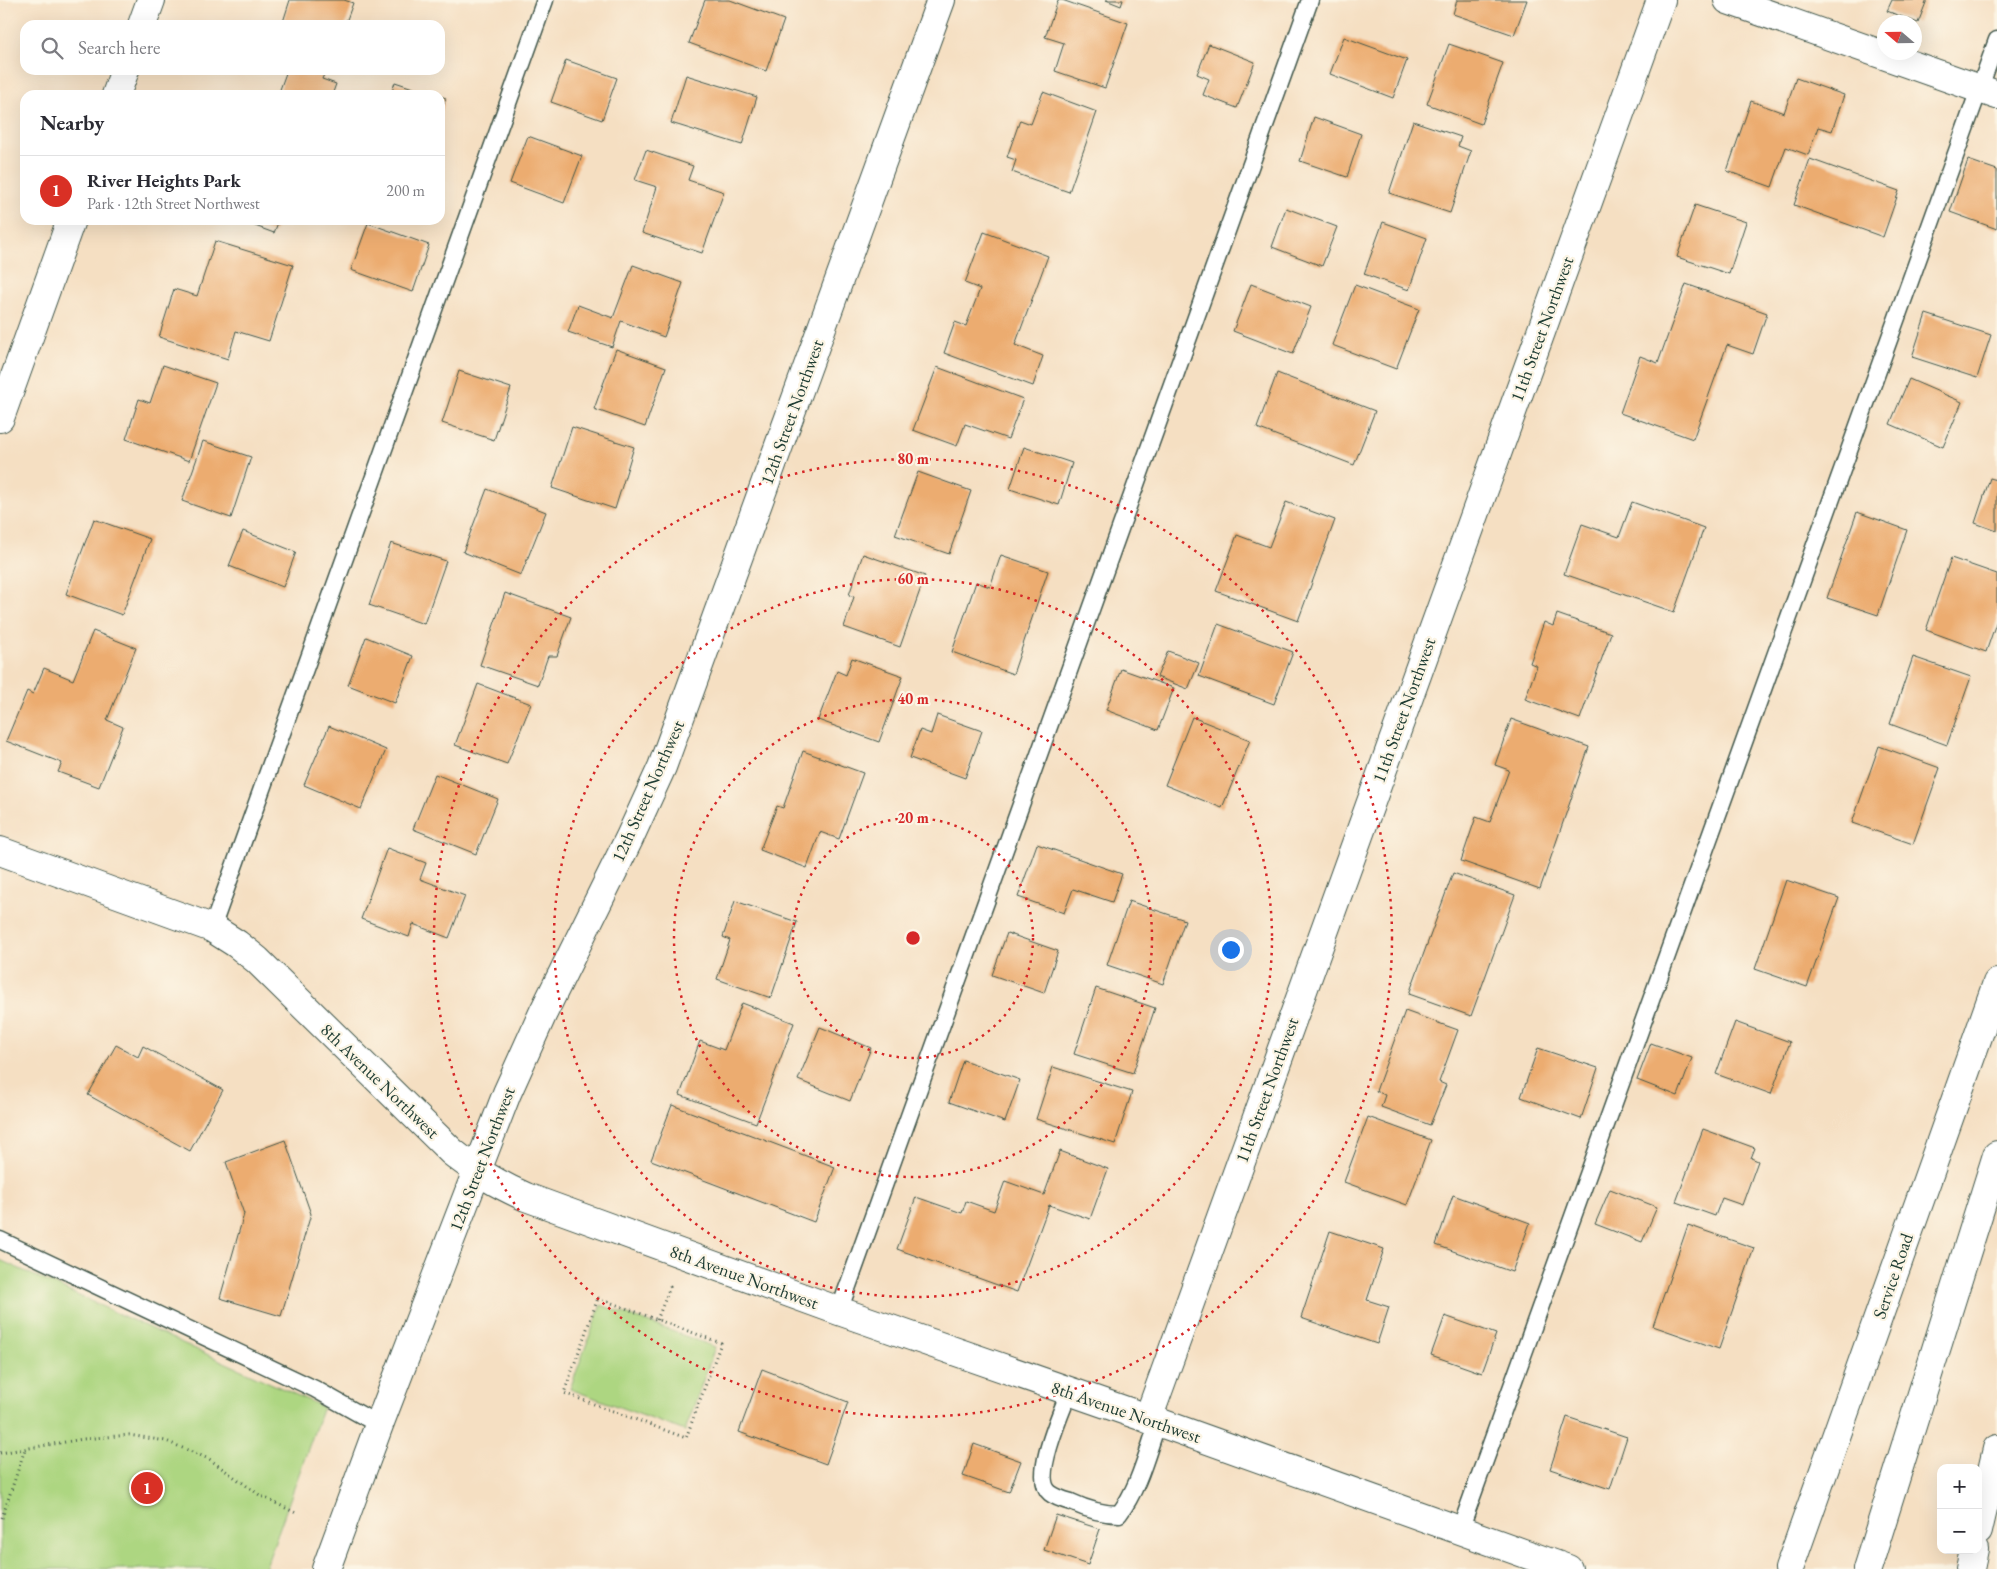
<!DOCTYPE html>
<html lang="en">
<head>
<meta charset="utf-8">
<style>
  :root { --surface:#fff; --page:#f7f7f7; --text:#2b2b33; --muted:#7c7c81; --line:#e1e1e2; --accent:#d93025 }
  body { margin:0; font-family:"EB Garamond",serif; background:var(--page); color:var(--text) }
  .controls { position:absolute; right:15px; bottom:15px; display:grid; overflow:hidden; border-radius:10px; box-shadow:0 5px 20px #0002 }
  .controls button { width:45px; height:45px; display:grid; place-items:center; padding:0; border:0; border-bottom:1px solid var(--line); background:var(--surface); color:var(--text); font:25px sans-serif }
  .compass { position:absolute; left:1877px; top:15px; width:45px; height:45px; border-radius:50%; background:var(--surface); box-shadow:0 5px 20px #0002; rotate:290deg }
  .you { position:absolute; left:1230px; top:949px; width:18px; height:18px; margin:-12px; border:4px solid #fff; border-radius:50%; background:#1a73e8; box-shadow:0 0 0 8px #1a73e833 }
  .badge { display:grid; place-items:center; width:32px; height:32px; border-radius:50%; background:var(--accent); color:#fff; font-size:16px; font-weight:700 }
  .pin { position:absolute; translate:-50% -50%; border:2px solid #fff; box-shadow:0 1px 5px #0006 }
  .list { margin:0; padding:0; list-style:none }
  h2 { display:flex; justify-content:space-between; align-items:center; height:65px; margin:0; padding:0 20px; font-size:21px }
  h2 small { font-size:16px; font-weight:400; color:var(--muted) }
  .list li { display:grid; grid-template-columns:32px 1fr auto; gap:15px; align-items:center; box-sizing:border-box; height:70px; padding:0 20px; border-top:1px solid var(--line) }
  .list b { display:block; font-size:19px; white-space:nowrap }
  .list p { margin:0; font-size:16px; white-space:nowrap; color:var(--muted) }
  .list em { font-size:16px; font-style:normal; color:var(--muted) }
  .icon { flex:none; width:28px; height:28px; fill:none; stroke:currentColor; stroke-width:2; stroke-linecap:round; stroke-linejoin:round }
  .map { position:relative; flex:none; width:1997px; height:1569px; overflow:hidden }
  .search { position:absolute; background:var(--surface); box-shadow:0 5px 20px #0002; left:20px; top:20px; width:425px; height:55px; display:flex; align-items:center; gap:12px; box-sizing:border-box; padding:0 18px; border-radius:15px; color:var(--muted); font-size:19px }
  .panel { position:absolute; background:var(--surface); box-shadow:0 5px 20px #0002; left:20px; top:90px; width:425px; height:135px; border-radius:15px }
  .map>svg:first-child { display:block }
</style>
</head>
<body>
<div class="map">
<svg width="1997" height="1569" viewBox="0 0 1997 1569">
  <rect width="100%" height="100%" fill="#fcf5e5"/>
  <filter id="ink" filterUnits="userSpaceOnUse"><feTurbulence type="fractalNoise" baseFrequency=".02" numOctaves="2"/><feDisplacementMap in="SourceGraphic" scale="10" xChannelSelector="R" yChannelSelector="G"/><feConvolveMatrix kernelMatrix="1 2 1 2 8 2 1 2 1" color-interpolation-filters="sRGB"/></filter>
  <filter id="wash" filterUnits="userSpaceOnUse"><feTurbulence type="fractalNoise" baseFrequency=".0096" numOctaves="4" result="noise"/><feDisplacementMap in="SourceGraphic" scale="20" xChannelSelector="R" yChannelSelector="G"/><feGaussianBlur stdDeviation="1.12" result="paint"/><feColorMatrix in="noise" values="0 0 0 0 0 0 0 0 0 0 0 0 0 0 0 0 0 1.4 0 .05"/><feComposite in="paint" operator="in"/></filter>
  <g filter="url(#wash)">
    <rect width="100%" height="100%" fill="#f5dfc2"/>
    <path fill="#add681" stroke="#668a5a" d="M0 1260 323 1407 265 1569H0Z
      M601 1305 715 1347 685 1431 570 1389Z"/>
    <g id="blocks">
      <path fill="#ecac70" d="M290 0H344L353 3 345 25H282Z
        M705 0H730L784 20 766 71 689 43Z
        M1058 0H1062L1128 23 1105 88 1055 71 1064 43 1045 37Z
        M1106 0H1123L1121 6Z
        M1457 0H1527L1514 35 1453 14Z
        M1892 0H1927L1918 23 1887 11Z
        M1344 37 1407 60 1393 98 1330 74Z
        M1209 44 1255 62 1237 108 1203 95 1209 79 1197 74Z
        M1449 44 1503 63 1481 124 1427 104Z
        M566 60 617 78 602 120 551 102Z
        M277 70H326L322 79 336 84 332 95H278L286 73Z
        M686 75 757 97 742 145 671 123Z
        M1796 78 1844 95 1832 131 1818 127 1808 155 1786 147 1772 187 1727 171 1751 101 1784 113Z
        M395 82 434 95H391Z
        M1043 92 1097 112 1069 192 1012 172 1016 160 1007 157 1020 120 1031 124Z
        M440 96 446 98 440 116Z
        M1314 117 1361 134 1347 177 1300 161Z
        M1413 121 1461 137 1458 146 1471 151 1450 213 1389 193Z
        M528 136 582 156 564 203 510 183Z
        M646 150 693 166 688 180 724 192 702 253 642 233 657 187 635 180Z
        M1810 159 1899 191 1883 237 1794 205Z
        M1968 160 1997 170V229L1950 212Z
        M1695 205 1746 222 1729 274 1677 257Z
        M1286 208 1337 227 1322 266 1272 247Z
        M239 220H279L274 233Z
        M1383 222 1427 238 1409 290 1364 274Z
        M368 223 429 245 413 292 351 270Z
        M984 232 1048 256 1015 345 1043 356 1033 386 944 353 955 322 966 326 980 289 965 283Z
        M215 241 293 265 269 341 236 331 228 359 159 337 174 289 197 296Z
        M633 265 683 283 664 337 621 321 612 347 568 332 578 305 613 318Z
        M1251 284 1311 307 1293 354 1233 331Z
        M1686 284 1767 313 1753 354 1727 345 1693 439 1620 413 1640 356 1658 363Z
        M1355 285 1419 309 1396 369 1332 345Z
        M1926 314 1991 335 1977 378 1912 357Z
        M616 349 666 367 645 427 594 409Z
        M163 365 216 383 189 461 126 439 139 399 150 403Z
        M937 367 1023 399 1008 439 965 424 957 446 913 430Z
        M459 371 511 388 494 440 442 423Z
        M1277 373 1375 411 1354 465 1257 428Z
        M1909 379 1962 402 1943 447 1890 424Z
        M572 427 634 447 615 509 552 488Z
        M203 441 251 457 231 518 182 501Z
        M1024 447 1072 463 1059 505 1010 489Z
        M918 472 971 491 949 554 895 535Z
        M1990 478 1997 480V531L1975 523Z
        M487 489 546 512 521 575 463 552Z
        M1286 502 1335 520 1298 621 1216 591 1237 535 1269 547Z
        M1632 502 1704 528 1674 612 1564 574 1582 524 1619 537Z
        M1857 512 1907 530 1878 615 1827 598Z
        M94 519 150 539 122 615 66 594Z
        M243 531 296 552 283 587 229 566Z
        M391 543 446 561 424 624 369 605Z
        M863 554 925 576 900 647 844 627 854 597 849 595Z
        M1001 555 1048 571 1013 674 952 652 976 582 990 587Z
        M1951 558 1997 574V620L1986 652 1926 630Z
        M505 593 571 617 557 656H548L538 685 480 665Z
        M1557 614 1611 633 1580 719 1525 699 1537 666 1530 663 1544 622 1553 626Z
        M1218 624 1293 652 1274 704 1199 676Z
        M93 631 136 648 107 720 123 727 99 787 58 772 62 763 6 741 27 691 33 694 44 668 73 680Z
        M366 637 413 656 395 703 348 685Z
        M1168 651 1199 663 1188 689 1157 677Z
        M1913 657 1971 677 1947 745 1890 724Z
        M852 658 903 676 879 742 818 720 837 671 846 675Z
        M1121 669 1174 688 1158 730 1106 710Z
        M478 684 531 704 507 764 455 745Z
        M937 715 982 731 965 778 910 758 920 730 931 734Z
        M1192 717 1250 740 1222 808 1165 785Z
        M1511 719 1589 747 1540 889 1461 861 1476 817 1490 822 1509 770 1495 765Z
        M329 726 386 750 361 809 304 785Z
        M1879 746 1940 768 1913 844 1852 823Z
        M803 751 863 773 839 839 820 832 807 868 760 850 777 806 783 808Z
        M435 774 498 799 476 854 413 829Z
        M1037 844 1122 874 1112 902 1073 889 1064 913 1018 897Z
        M387 848 426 863 420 879 465 896 449 938 413 924 409 937 361 919Z
        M1453 873 1515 895 1471 1016 1409 994Z
        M1786 880 1839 898 1807 987 1755 969Z
        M735 901 797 922 771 998 717 979 730 940 723 937Z
        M1129 901 1185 920 1163 984 1107 965Z
        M1007 933 1058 951 1044 993 992 975Z
        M1096 988 1155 1008 1133 1073 1074 1054Z
        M742 1003 794 1023 756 1123 680 1095 700 1041 724 1050Z
        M1405 1011 1458 1030 1439 1082 1446 1085 1430 1125 1381 1107 1385 1095 1376 1091Z
        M1735 1022 1790 1042 1771 1094 1716 1074Z
        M820 1027 871 1048 850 1101 798 1080Z
        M1651 1043 1692 1058 1678 1096 1637 1080Z
        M116 1045 138 1057 143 1046 223 1090 190 1151 88 1095Z
        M1538 1048 1598 1068 1581 1119 1521 1097Z
        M963 1060 1020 1080 1005 1122 949 1102Z
        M1053 1067 1132 1092 1115 1144 1036 1119Z
        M672 1105 835 1167 814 1222 651 1160Z
        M1368 1117 1431 1140 1407 1205 1344 1182Z
        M1703 1129 1755 1148 1751 1158 1758 1161 1742 1205 1722 1198 1715 1216 1676 1202Z
        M285 1140 311 1214 281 1316 220 1298 244 1214 226 1162Z
        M1060 1151 1108 1169 1090 1219 1049 1205 1017 1292 897 1249 916 1197 962 1213 966 1201 994 1211 1005 1181 1044 1195Z
        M1610 1189 1657 1207 1642 1242 1595 1224Z
        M1453 1195 1530 1223 1512 1272 1436 1245Z
        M1688 1225 1754 1248 1719 1349 1653 1326Z
        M1330 1231 1384 1249 1367 1300 1389 1307 1377 1344 1301 1318Z
        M1445 1316 1496 1334 1482 1373 1431 1355Z
        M762 1369 848 1402 826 1464 739 1432Z
        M1567 1417 1627 1437 1610 1489 1550 1469Z
        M974 1444 1021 1461 1009 1492 963 1476Z
        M1056 1515 1100 1529 1088 1565 1044 1550Z"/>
    </g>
  </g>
  <g filter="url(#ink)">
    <use href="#blocks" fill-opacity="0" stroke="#3f5549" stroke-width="1"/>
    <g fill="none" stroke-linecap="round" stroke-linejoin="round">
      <g stroke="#3f5549" stroke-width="19">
        <path id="service" d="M212 928 545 0
          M0 1240 315 1389 379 1425
          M839 1311 1310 0
          M1069 1392C1062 1411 1031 1478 1050 1493 1055 1497 1064 1500 1071 1502 1086 1509 1103 1514 1119 1514 1139 1488 1147 1453 1158 1422
          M1460 1530 1997 40"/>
      </g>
      <g stroke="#3f5549" stroke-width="30">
        <path id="minor" d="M1728 0 1997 95
          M142 25 151 0
          M116 95 125 70
          M0 418 71 220
          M0 851 212 928 237 944 257 960 452 1152C477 1172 497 1184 526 1197L839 1311 1158 1422 1568 1569
          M1148 1419 1661 0
          M326 1569 379 1425 507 1093 543 1013 629 839 662 767 941 0
          M1789 1569 1997 983"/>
      </g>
      <g stroke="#3f5549" stroke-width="30">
        <path id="trunk" d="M1978 1531 1997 1449
          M1867 1569 1997 1155
          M1970 1569 1974 1550"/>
      </g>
      <path stroke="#3f5549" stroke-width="3" stroke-dasharray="1 4" stroke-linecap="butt" d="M598 1298 721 1343 686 1438 564 1393Z
        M657 1320 670 1287 668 1286
        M0 1453 83 1439 129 1435 166 1441 209 1459 261 1496 296 1513
        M2 1518 25 1449"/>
      <use href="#service" stroke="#fff" stroke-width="16"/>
      <use href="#minor" stroke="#fff" stroke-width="28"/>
      <use href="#trunk" stroke="#fff" stroke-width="28"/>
    </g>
  </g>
  <g fill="none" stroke="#d62828" stroke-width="2.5" stroke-dasharray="2.5 5">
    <circle cx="913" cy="938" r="120"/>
    <circle cx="913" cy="938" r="239"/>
    <circle cx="913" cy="938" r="359"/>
    <circle cx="913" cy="938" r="479"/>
  </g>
  <g text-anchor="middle" stroke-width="4.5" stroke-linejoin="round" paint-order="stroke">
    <g font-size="18" fill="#1f3d34" stroke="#fcf5e5">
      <text transform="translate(1542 329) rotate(-70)" y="6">11th Street Northwest</text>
      <text transform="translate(792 412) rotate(-70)" y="6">12th Street Northwest</text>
      <text transform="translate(1404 710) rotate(-70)" y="6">11th Street Northwest</text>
      <text transform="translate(648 791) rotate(-66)" y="6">12th Street Northwest</text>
      <text transform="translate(380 1081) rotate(44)" y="6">8th Avenue Northwest</text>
      <text transform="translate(1267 1090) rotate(-70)" y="6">11th Street Northwest</text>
      <text transform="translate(482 1159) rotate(-69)" y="6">12th Street Northwest</text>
      <text transform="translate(1893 1276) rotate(-71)" y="6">Service Road</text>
      <text transform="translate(744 1277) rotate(20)" y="6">8th Avenue Northwest</text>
      <text transform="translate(1126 1412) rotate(19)" y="6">8th Avenue Northwest</text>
    </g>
  </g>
  <circle cx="913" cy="938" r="8" fill="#d62828" stroke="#fcf5e5" stroke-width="2.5"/>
  <g font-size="15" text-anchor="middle" font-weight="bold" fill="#d62828" stroke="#fcf5e5" stroke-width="4.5" stroke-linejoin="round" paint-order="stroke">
    <text x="913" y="464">80 m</text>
    <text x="913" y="584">60 m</text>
    <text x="913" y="704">40 m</text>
    <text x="913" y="823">20 m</text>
  </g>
</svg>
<div class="controls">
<button>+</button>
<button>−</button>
</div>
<svg class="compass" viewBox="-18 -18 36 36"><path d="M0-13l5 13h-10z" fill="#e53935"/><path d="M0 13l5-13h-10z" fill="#7c7c81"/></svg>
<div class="you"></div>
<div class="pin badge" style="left:147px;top:1488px">1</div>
<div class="search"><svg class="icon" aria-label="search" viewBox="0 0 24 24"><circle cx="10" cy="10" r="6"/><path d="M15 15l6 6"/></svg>Search here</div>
<section class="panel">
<h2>Nearby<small></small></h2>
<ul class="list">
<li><span class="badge">1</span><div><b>River Heights Park</b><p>Park · 12th Street Northwest</p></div><em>200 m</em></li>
</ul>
</section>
</div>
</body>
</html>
